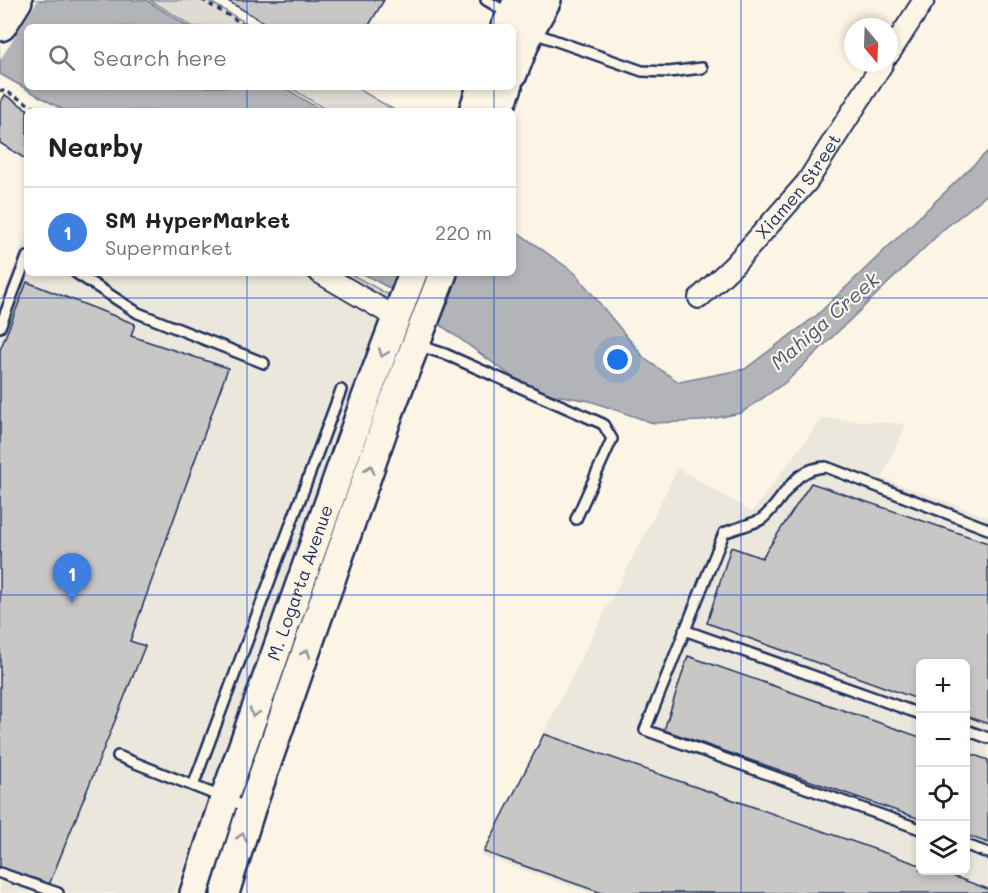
<!DOCTYPE html>
<html lang="en">
<head>
<meta charset="utf-8">
<style>
  :root { --surface:#fff; --page:#f6f6f6; --text:#202124; --muted:#757577; --line:#e0e0e0; --accent:#b45309 }
  body { margin:0; font-family:Mali,sans-serif; background:var(--page); color:var(--text) }
  .controls { position:absolute; right:18px; bottom:18px; display:grid; overflow:hidden; border-radius:9px; box-shadow:0 3px 9px #0003 }
  .controls button { width:54px; height:54px; display:grid; place-items:center; padding:0; border:0; border-bottom:2px solid var(--line); background:var(--surface); color:var(--text); font:30px sans-serif }
  .compass { position:absolute; left:844px; top:18px; width:54px; height:54px; border-radius:50%; background:var(--surface); box-shadow:0 3px 9px #0003; rotate:161deg }
  .you { position:absolute; left:618px; top:360px; width:21px; height:21px; margin:-15px; border:4px solid #fff; border-radius:50%; background:#1a73e8; box-shadow:0 0 0 9px #1a73e833 }
  .badge { display:grid; place-items:center; width:39px; height:39px; border-radius:50%; background:var(--accent); color:#fff; font-size:20px; font-weight:700 }
  .pin { position:absolute; translate:-50% -50px; filter:drop-shadow(0 2px 3px #0008) }
  .pin::after { content:''; position:absolute; top:32px; width:21px; height:18px; background:inherit; clip-path:polygon(0 0,100% 0,50% 100%) }
  .list { margin:0; padding:0; list-style:none }
  h2 { display:flex; justify-content:space-between; align-items:center; height:78px; margin:0; padding:0 24px; font-size:26px }
  h2 small { font-size:20px; font-weight:400; color:var(--muted) }
  .list li { display:grid; grid-template-columns:39px 1fr auto; gap:18px; align-items:center; box-sizing:border-box; height:90px; padding:0 24px; border-top:2px solid var(--line) }
  .list b { display:block; font-size:22px; white-space:nowrap }
  .list p { margin:0; font-size:20px; white-space:nowrap; color:var(--muted) }
  .list em { font-size:20px; font-style:normal; color:var(--muted) }
  .icon { flex:none; width:33px; height:33px; fill:none; stroke:currentColor; stroke-width:2; stroke-linecap:round; stroke-linejoin:round }
  .map { position:relative; flex:none; width:988px; height:893px; overflow:hidden }
  .search { position:absolute; background:var(--surface); box-shadow:0 3px 9px #0003; left:24px; top:24px; width:492px; height:66px; display:flex; align-items:center; gap:15px; box-sizing:border-box; padding:0 21px; border-radius:9px; color:var(--muted); font-size:22px }
  .panel { position:absolute; background:var(--surface); box-shadow:0 3px 9px #0003; left:24px; top:108px; width:492px; height:168px; border-radius:9px }
  .map>svg:first-child { display:block }
</style>
</head>
<body>
<div class="map">
<svg width="988" height="893" viewBox="0 0 988 893">
  <rect width="100%" height="100%" fill="#fcf5e5"/>
  <filter id="ink" filterUnits="userSpaceOnUse"><feTurbulence type="fractalNoise" baseFrequency=".0167" numOctaves="2"/><feDisplacementMap in="SourceGraphic" scale="12" xChannelSelector="R" yChannelSelector="G"/><feConvolveMatrix kernelMatrix="1 2 1 2 8 2 1 2 1" color-interpolation-filters="sRGB"/></filter>
  <g filter="url(#ink)">
    <path fill="#ece7dc" fill-rule="evenodd" d="M27 233V273H296L380 322 351 410 175 893H0V303Z
      M822 418 906 424 882 478 988 517V893H591L481 856 678 468 752 512ZM920 664H966V870H920Z"/>
    <path fill="#dfdbd4" stroke="#7d8599" stroke-width="1.5" d="M150 0H207L253 27H193Z
      M289 87H355L396 111H328Z
      M300 273H349L391 296 379 320Z"/>
    <path fill="#b2b4b8" stroke="#767f94" stroke-width="1.5" d="M0 0H146L189 27H27V87H284L322 111H65L0 74Z
      M988 151V194L944 229 786 382 741 413 701 421 653 423 590 401 532 391 389 288 362 273H513V229L575 273 645 359 679 382 745 369 817 315Z"/>
    <path fill="#fcf5e5" d="M0 0H38L0 60Z"/>
    <path fill="#c8c7c6" stroke="#1b2f5e" stroke-width="1.5" d="M226 0H384L368 27H272Z
      M5 95 30 111H27V160L0 143V103Z
      M27 282 135 324 131 336 228 368 130 641 145 646 49 885 0 867V350Z
      M811 483 988 543V724L966 716V664H920V700L707 623 731 547 762 558Z
      M688 656 920 737V819L664 730Z
      M544 734 920 865V870H936L988 889V893H602L484 852Z
      M966 752 988 760V843L966 835Z"/>
    <g fill="none" stroke-linecap="round" stroke-linejoin="round">
      <g stroke="#1b2f5e" stroke-width="14">
        <path id="lane" d="M486 0 508 13
          M531 32 642 71 669 72 702 68
          M76 273 138 313 264 363
          M0 327 27 257
          M417 345 445 354 603 424 612 439 576 519
          M684 630 920 714
          M966 730 988 738
          M118 756 249 808
          M193 786 341 390
          M920 829 645 730 724 533C732 529 760 522 763 518 786 498 792 468 826 467L988 529
          M966 845 988 853
          M0 873 58 893"/>
      </g>
      <g stroke="#1b2f5e" stroke-width="24">
        <g id="street">
          <path d="M889 54 924 0"/>
          <path d="M320 273 397 318"/>
          <path id="s1" d="M699 298 734 265 807 182 883 63"/>
        </g>
      </g>
      <g stroke="#1b2f5e" stroke-width="32">
        <g id="secondary">
          <path d="M505 27 518 0"/>
          <path d="M513 74 530 31 547 0"/>
          <path d="M473 111 481 87"/>
          <path d="M499 111 508 87"/>
          <path id="s2" d="M194 893 224 799 365 400 413 273"/>
          <path d="M225 893 251 809 390 411 443 273"/>
        </g>
      </g>
      <g stroke="#1b2f5e" stroke-width="38">
        <path id="highway" d="M0 24 15 0"/>
      </g>
      <path stroke="#1b2f5e" stroke-width="3" stroke-dasharray="4.5 4.5" stroke-linecap="butt" d="M202 0 248 27
        M0 90 9 93 41 111"/>
      <use href="#lane" stroke="#fcf5e5" stroke-width="9"/>
      <use href="#street" stroke="#fcf5e5" stroke-width="20"/>
      <use href="#secondary" stroke="#fcf5e5" stroke-width="27"/>
      <use href="#highway" stroke="#fcf5e5" stroke-width="33"/>
    </g>
    <defs><path id="oneway-chevron" d="M-2-3.5L2.5 0L-2 3.5" fill="none" stroke-width="1.6" stroke-linecap="round" stroke-linejoin="round" transform="scale(1.5)"/></defs>
    <g stroke="#8c92a2">
      <use href="#oneway-chevron" transform="translate(383 353) rotate(111)"/>
      <use href="#oneway-chevron" transform="translate(370 469) rotate(-71)"/>
      <use href="#oneway-chevron" transform="translate(306 653) rotate(-71)"/>
      <use href="#oneway-chevron" transform="translate(254 713) rotate(110)"/>
      <use href="#oneway-chevron" transform="translate(242 837) rotate(-73)"/>
    </g>
  </g>
  <path fill="none" stroke="#1d4ed8" stroke-width="1.5" stroke-opacity="0.55" d="M247 0V27M494 0V27M741 0V893M247 87V111M494 87V111M247 273V893M494 273V893M0 298H988M0 595H988"/>
  <g text-anchor="middle" stroke-width="4.5" stroke-linejoin="round" paint-order="stroke">
    <g font-size="18" fill="#1b2f5e" stroke="#fcf5e5">
      <text dy="6" stroke="none"><textPath href="#s1" startOffset="150">Xiamen Street</textPath></text>
      <text dy="6" stroke="none"><textPath href="#s2" startOffset="328">M. Logarta Avenue</textPath></text>
    </g>
    <g font-size="20" font-style="italic" fill="#485779" stroke="#fcf5e5">
      <text transform="translate(825 321) rotate(-41)" y="7">Mahiga Creek</text>
    </g>
  </g>
</svg>
<div class="controls">
<button>+</button>
<button>−</button>
<button><svg class="icon" aria-label="locate" viewBox="0 0 24 24"><circle cx="12" cy="12" r="6"/><path d="M12 2v4M12 18v4M2 12h4M18 12h4"/></svg></button>
<button><svg class="icon" aria-label="layers" viewBox="0 0 24 24"><path d="M12 4l9 5-9 5-9-5zM3 14l9 5 9-5"/></svg></button>
</div>
<svg class="compass" viewBox="-18 -18 36 36"><path d="M0-13l5 13h-10z" fill="#e53935"/><path d="M0 13l5-13h-10z" fill="#757577"/></svg>
<div class="you"></div>
<div class="pin badge" style="left:72px;top:603px;background:#3f7fe0">1</div>
<div class="search"><svg class="icon" aria-label="search" viewBox="0 0 24 24"><circle cx="10" cy="10" r="6"/><path d="M15 15l6 6"/></svg>Search here</div>
<section class="panel">
<h2>Nearby<small></small></h2>
<ul class="list">
<li><span class="badge" style="background:#3f7fe0">1</span><div><b>SM HyperMarket</b><p>Supermarket</p></div><em>220 m</em></li>
</ul>
</section>
</div>
</body>
</html>
